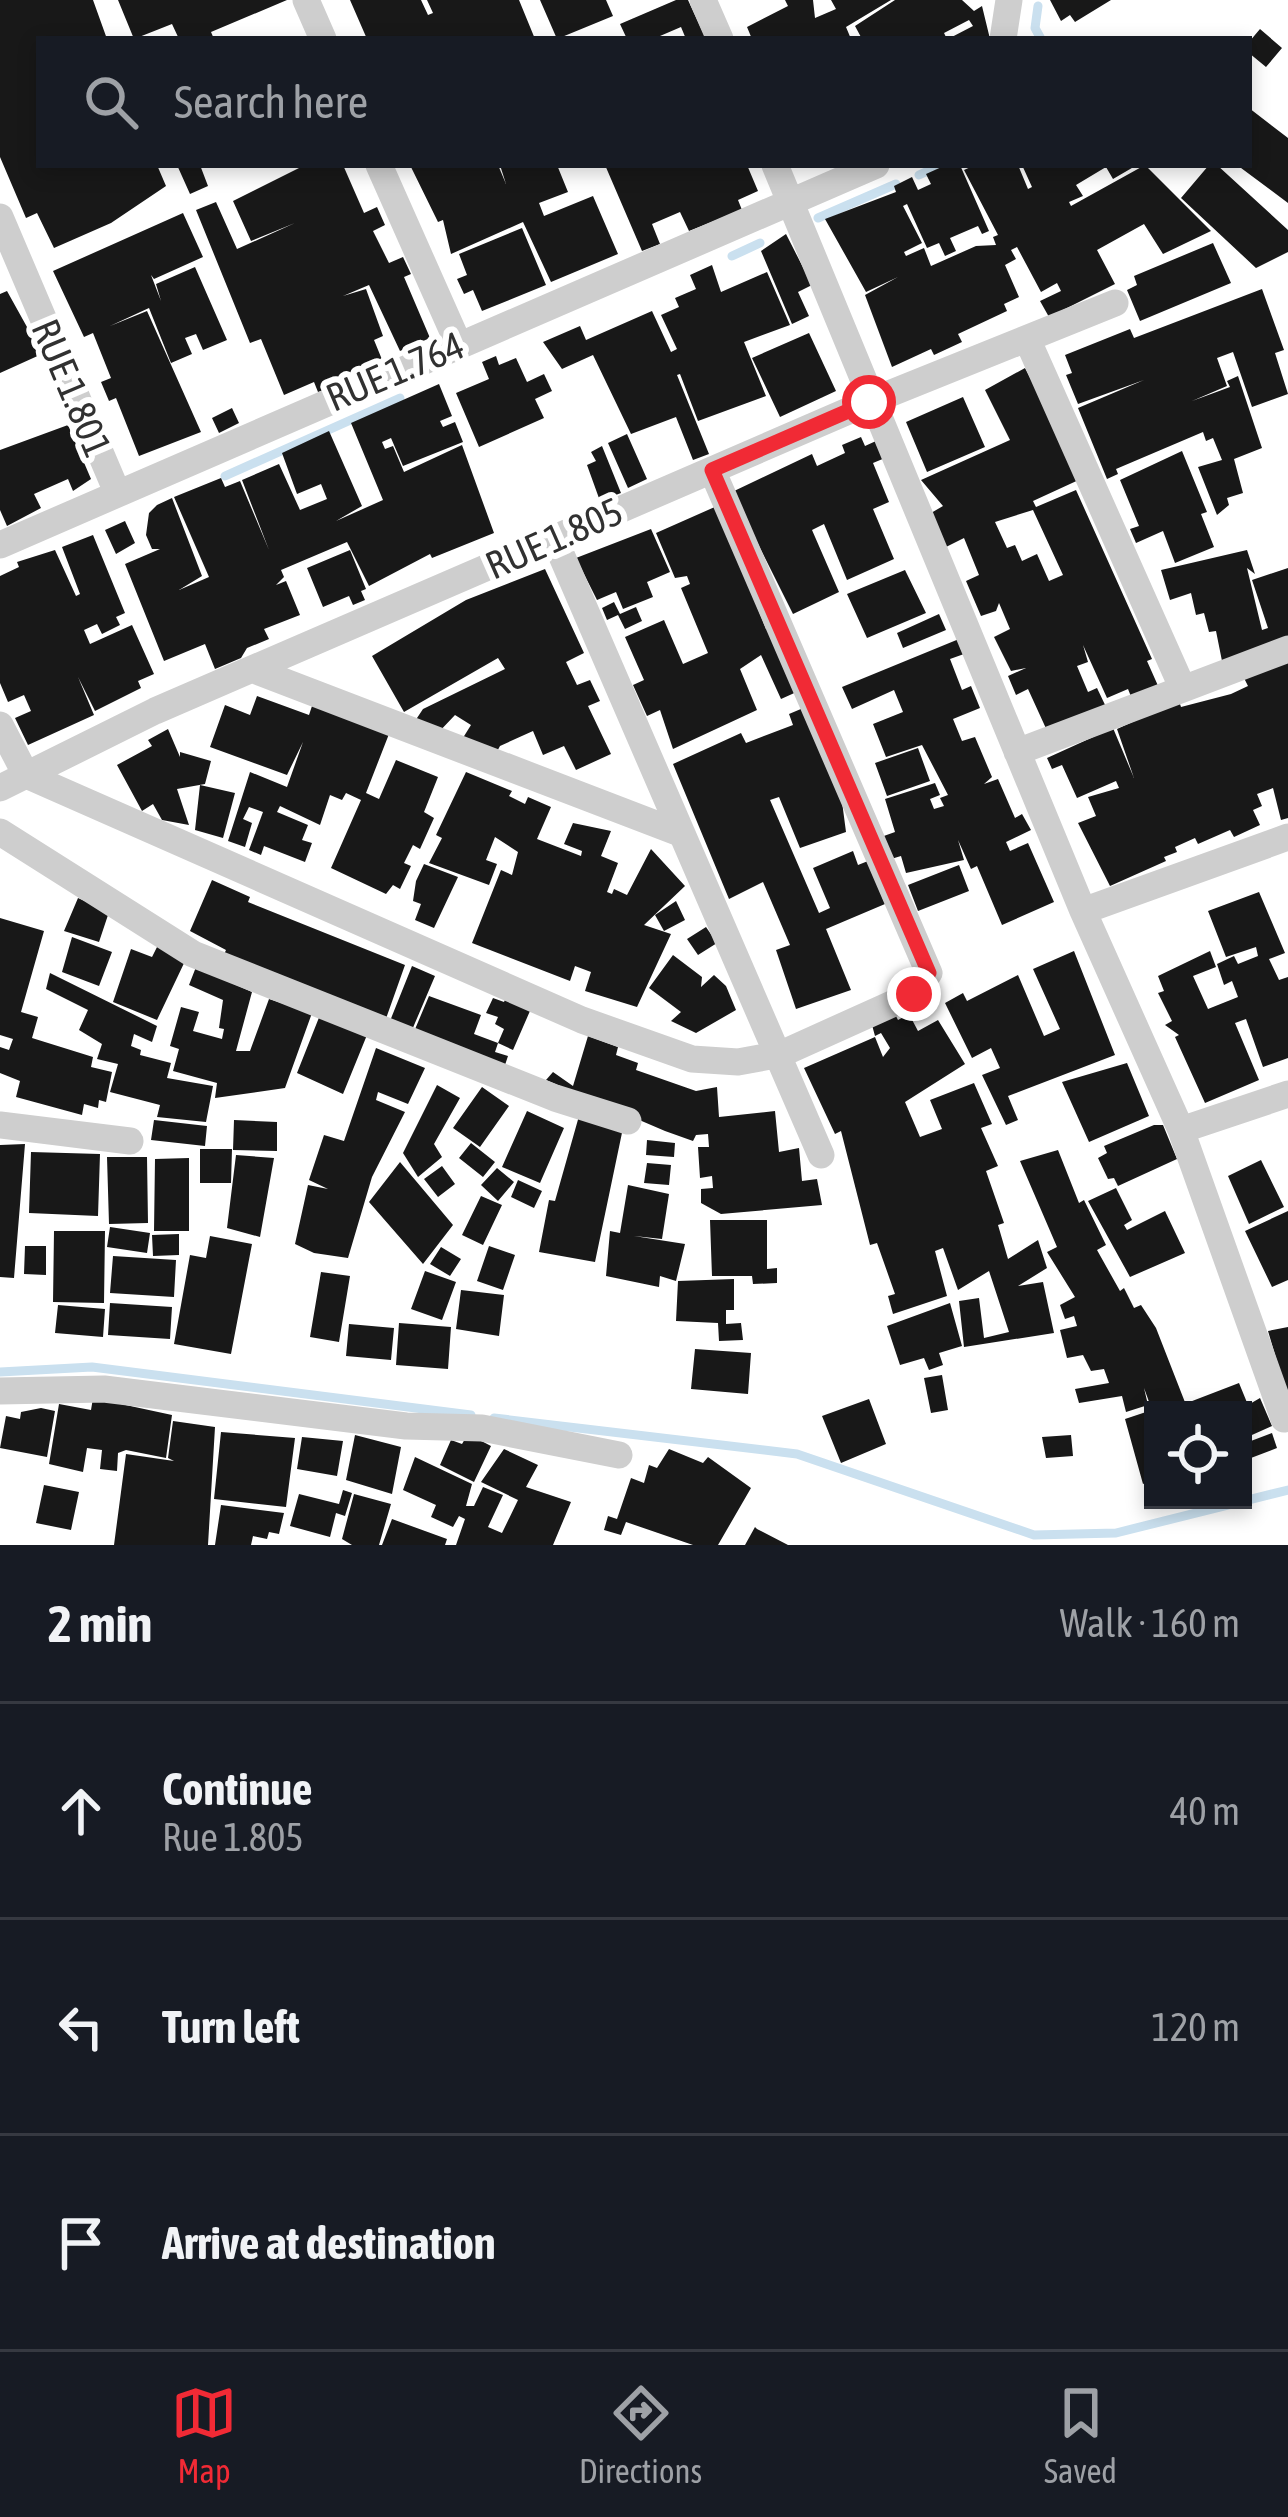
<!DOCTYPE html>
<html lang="en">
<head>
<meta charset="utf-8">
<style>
  :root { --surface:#171b24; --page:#20242c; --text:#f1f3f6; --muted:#9ea1a6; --line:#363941; --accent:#f12a35 }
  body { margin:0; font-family:"Asap Condensed",sans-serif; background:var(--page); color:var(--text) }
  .controls { position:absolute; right:36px; bottom:36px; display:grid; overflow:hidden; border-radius:0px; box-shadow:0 6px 18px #0003 }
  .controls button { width:108px; height:108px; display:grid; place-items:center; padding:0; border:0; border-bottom:3px solid var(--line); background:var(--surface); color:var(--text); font:60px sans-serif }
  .stop { position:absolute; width:36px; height:36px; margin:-27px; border:9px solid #f12a35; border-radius:50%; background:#fff }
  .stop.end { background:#f12a35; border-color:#fff; box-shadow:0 3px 12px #0008 }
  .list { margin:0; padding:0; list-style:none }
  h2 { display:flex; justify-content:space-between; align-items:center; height:156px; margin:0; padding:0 48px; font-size:51px }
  h2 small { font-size:39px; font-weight:400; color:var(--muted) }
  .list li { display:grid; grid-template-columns:78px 1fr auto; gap:36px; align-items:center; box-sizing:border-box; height:216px; padding:0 48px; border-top:3px solid var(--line) }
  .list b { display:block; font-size:45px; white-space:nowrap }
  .list p { margin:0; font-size:39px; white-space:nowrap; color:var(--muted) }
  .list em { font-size:39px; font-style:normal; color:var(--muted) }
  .icon { flex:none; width:66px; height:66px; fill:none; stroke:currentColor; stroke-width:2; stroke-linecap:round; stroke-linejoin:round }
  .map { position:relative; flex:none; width:1288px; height:1545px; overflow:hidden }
  .search { position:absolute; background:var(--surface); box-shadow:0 6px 18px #0003; left:36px; right:36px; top:36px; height:132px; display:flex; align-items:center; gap:30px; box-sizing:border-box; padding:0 42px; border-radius:0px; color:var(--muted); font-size:45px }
  .sheet { height:804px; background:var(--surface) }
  nav { display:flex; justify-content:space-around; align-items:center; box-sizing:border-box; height:168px; border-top:3px solid var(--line); background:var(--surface); font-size:33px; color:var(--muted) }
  nav a { display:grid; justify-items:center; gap:6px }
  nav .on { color:var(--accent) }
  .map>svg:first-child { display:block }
</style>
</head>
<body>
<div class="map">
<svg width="1288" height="1545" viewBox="0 0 1288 1545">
  <rect width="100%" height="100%" fill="#fff"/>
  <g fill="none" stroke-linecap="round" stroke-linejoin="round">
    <path stroke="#cae0ef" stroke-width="9" d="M1038 6 1035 28 1041 39
      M919 175 941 165
      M818 218 896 184
      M732 256 760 243
      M225 476 400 398
      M0 1372 92 1367 471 1415
      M494 1418 797 1454 1034 1535 1116 1533 1288 1490"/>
  </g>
  <path fill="#181818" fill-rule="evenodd" d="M0 0H93L107 39H39V165H157L166 186 111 223 54 248 37 213 26 218 0 157Z
    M118 0H287L211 32 214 39H179L172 24 134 39Z
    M350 0H421L428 15 433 13 427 0H519L535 39H367Z
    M540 0H606L613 16 557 39Z
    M676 0H688L706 39H686L681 27 653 39H627L620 24Z
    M785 0H813L815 18 836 9 831 0H891L846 27 851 39H752L747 27 788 6Z
    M895 0H962L974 11 982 6 990 39H948L973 26 969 20 944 33 947 39H862L855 26Z
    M1050 0H1111L1075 22 1070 15 1061 21Z
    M1260 29 1282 48 1266 67 1249 53V42Z
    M1249 108 1288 138V203L1237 165H1249Z
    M177 165H200L208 186 190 194Z
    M305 165H343L364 213 377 207 385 225 373 231 389 263 403 257 411 274 404 277 430 338 400 351 369 285 343 296 366 289 383 336 374 340 383 362 372 367 374 372 318 392 314 382 284 395 261 339 250 343 196 210 216 202 237 249 295 223 251 241 233 201Z
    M410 165H498L506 184 500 165H557L568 192 539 203 544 216 593 196 618 254 551 282 523 222 451 254 443 220 438 222Z
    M605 165H747L758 191 738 200 742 210 689 231 680 212 652 224 660 244 642 251Z
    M946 165H960L989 231 982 234 978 226 950 238 956 251 945 256 939 243 927 248 907 204 903 206 922 243 904 252 906 256 924 248 931 266 976 246 996 245 993 237 998 235 964 170 975 165H1018L1028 189 1032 187 1022 165H1137L1113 179 1106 167 1076 185 1083 196 1069 202 1071 206 1145 165 1211 231 1163 254 1144 224 1097 250 1115 284 1049 317 1040 301 1061 291 1057 283 1041 292 1017 247 1011 250 1016 259 1005 265 1019 297 1004 304 1007 311 958 334 962 342 934 355 931 349 892 367 865 295 898 277 866 292 825 219 896 192 894 186 912 177 918 190 931 184 926 174Z
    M1209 165H1217L1288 230V252L1256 268 1181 198Z
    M183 213 203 257 154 279 151 275 161 301 156 284 195 267 227 340 203 350 196 334 185 338 192 354 171 363 149 308 110 326 147 311 201 432 139 456 116 398 109 401 101 382 111 378 93 333 84 337 53 271Z
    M522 228 546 285 482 311 473 290 464 294 457 279 467 275 459 254Z
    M786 234 812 285 798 292 809 316 792 324 761 251Z
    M1213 243 1231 283 1140 321 1127 290 1137 285 1134 276Z
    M712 265 721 292 767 272 790 325 744 342 766 396 698 421 680 374 677 375 709 454 693 460 676 417 631 434 593 355 562 369 543 342 580 326 586 340 652 311 671 352 677 349 661 315 679 307 675 298 696 289 690 275Z
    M1262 289 1284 350 1275 353 1288 394 1252 407 1233 352 1217 358 1227 386 1192 401 1230 387 1227 381 1238 376 1262 448 1234 459 1243 493 1227 498 1229 505 1217 515 1198 467 1222 460 1213 438 1206 441 1203 432 1116 469 1118 474 1107 479 1078 408 1144 380 1078 404 1066 375 1072 373 1065 355 1130 329 1134 338Z
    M7 291 42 354 0 373V294Z
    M809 333 836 391 780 417 752 358Z
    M496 356 499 365 516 358 527 382 544 374 552 391 535 399 544 418 479 447 456 393 489 379 482 362Z
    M1025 368 1083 478 1033 501 1036 507 1076 490 1152 659 1147 661 1159 688 1132 699 1128 689 1107 698 1083 645 1088 662 1077 666 1088 692 1097 688 1107 709 1049 735 1028 689 1016 695 1008 676 1026 668 1011 671 994 637 1010 629 999 603 996 611 981 616 966 581 979 575 964 538 946 547 931 513 943 506 921 480 1010 440 985 390ZM1033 510 1063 575 1049 581 1037 554 1022 561 1015 545 1007 548 995 522Z
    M439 384 452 416 440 421 443 427 455 422 463 442 403 466 391 438 382 442 385 449 393 446 404 472 462 445 494 533 432 558 430 554 369 586 347 542 281 570 284 577 276 585 286 581 300 615 264 629 269 639 247 648 241 658 215 669 205 644 164 661 125 564 160 549H152L146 535 149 513 157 505 172 498 202 576 179 590 209 577 174 497 221 478 225 487 240 481 269 550 242 480 279 464 300 510 327 499 321 484 297 494 282 453 329 431 362 506 336 521 383 500 351 423Z
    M963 397 985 447 927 472 906 422Z
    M232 408 239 423 219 433 212 418Z
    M68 425 91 479 73 491 68 479 34 494 41 508 7 526 0 510V450Z
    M627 434 647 479 628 488 608 443Z
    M861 437 865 446 876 441 885 458 873 463 889 502 873 509 894 559 847 580 824 524 812 530 839 592 793 614 732 492 812 454 817 466 845 453 842 445Z
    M602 446 621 493 600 501 587 465 596 461 591 452Z
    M1182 451 1207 512 1201 514 1214 547 1175 563 1163 531 1136 543 1130 529 1139 526 1120 480Z
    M717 506 766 629 773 626 801 690 781 699 761 655 740 669 757 710 673 749 660 710 647 716 633 685 644 680 625 637 664 620 683 664 708 653 681 588 690 584 687 576 675 578 656 533Z
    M125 521 135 543 116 554 105 530Z
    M651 529 670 572 647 582 653 597 623 609 616 592 597 600 576 558Z
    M93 535 125 613 116 617 120 625 102 634 97 624 84 630 90 644 132 625 154 674 138 681 141 688 95 711 78 677 94 715 28 745 15 718 31 711 24 695 8 702 0 683V576L19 567 17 562 55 550 76 596 80 594 62 547Z
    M350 550 366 589 361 591 365 600 353 605 349 596 323 607 307 568Z
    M1247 550 1255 574 1247 568 1262 630 1268 628 1252 580 1288 568V640L1222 661 1216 631 1209 632 1204 613 1196 615 1191 593 1170 600 1161 570Z
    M545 569 584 653 566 662 577 685 590 680 600 701 588 706 611 754 576 770 564 746 543 755 533 731 500 746 494 757 461 741 471 725 455 715 436 735 413 724 423 709 505 669 498 658 404 712 372 656 466 600Z
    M905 570 926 613 867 638 847 594Z
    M614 602 620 614 636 607 642 621 625 629 618 615 607 620 602 608Z
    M939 614 946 630 903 648 897 633Z
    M959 639 964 654 950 659 962 690 971 686 980 708 953 719 962 741 975 737 992 777 984 784 998 779 1015 818 1022 814 1031 830 1006 842 1010 851 1028 843 1054 902 1002 925 977 866 971 869 958 840 964 860 906 873 901 856 891 859 881 837 895 832 885 799 935 783 940 795 930 799 934 809 944 806 940 798 948 795 922 745 886 757 873 724 903 712 894 690 852 709 842 687Z
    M1288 660V818L1281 820 1273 788 1257 794 1262 806 1253 810 1260 825 1234 837 1230 830 1198 844 1195 838 1175 847 1177 852 1164 857 1166 861 1110 886 1078 823 1096 816 1088 797 1119 788 1116 781 1077 798 1062 765 1052 769 1047 758 1113 728 1134 778 1117 729 1179 701 1181 707 1231 694 1248 686 1242 674Z
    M257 696 309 715 313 703 389 734 366 793 379 799 396 760 438 777 424 812 434 818 420 849 413 845 404 863 411 866 400 889 393 885 386 894 331 868 361 800 346 793 342 800 330 795 320 825 280 806 277 812 308 825 302 840 312 843 305 862 264 846 261 855 249 850 263 812 249 807 243 819 252 823 245 847 228 841 250 772 287 787 303 742 287 775 210 747 225 705 250 715Z
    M808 706 841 794 846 832 800 848 779 797 770 800 819 913 830 908 813 868 853 851 858 865 868 861 885 904 826 929 851 990 796 1009 776 950 790 945 763 882 729 899 673 764 741 733 746 743 793 725 789 714Z
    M168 729 180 757V752L211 761 205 784 177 789 189 825 162 820 153 804 142 811 117 765 152 746 148 740Z
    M918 748 930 781 887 796 875 763Z
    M466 772 512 791 509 796 525 804 528 797 551 807 537 839 581 856 582 851 564 844 573 823 611 831 601 856 618 863 607 892 612 894 614 889 627 895 651 849 685 886 644 925 671 934 637 1007 585 991 591 972 575 966 570 981 472 943 501 870 512 875 518 852 495 837 486 860 497 864 489 885 429 863 442 838 436 835Z
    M200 785 235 793 223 838 195 830Z
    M424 864 458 877 434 928 415 920 421 904 413 901 416 881Z
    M959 865 969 891 918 911 908 885Z
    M212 880 250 897 248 902 405 965 383 1027 221 961 226 950 190 931Z
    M1259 892 1285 953 1269 959 1279 980 1288 977V1058L1263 1067 1246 1019 1235 1023 1259 1080 1205 1103 1175 1037 1179 1035 1165 1025 1172 1021 1158 993 1164 991 1158 976 1210 951 1216 967 1193 976 1208 1009 1238 997 1232 981 1224 985 1217 964 1234 956 1238 964 1258 956 1256 947 1226 957 1208 911Z
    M78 898 109 912 99 942 64 931Z
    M676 901 685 920 664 931 655 915Z
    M0 918 44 931 21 1012 38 1017 32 1038 93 1057 91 1067 112 1072 106 1102 99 1100 98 1108 84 1104 82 1115 16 1097 20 1081 0 1073V1047L9 1050 13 1039 0 1035Z
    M706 927 717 943 698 955 687 939Z
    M72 937 112 952 99 986 62 972Z
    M158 945 186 959 157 1020 113 1002 131 949 152 957Z
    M1074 951 1115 1055 1008 1096 1018 1120 1006 1125 982 1075 1000 1068 991 1048 972 1058 945 1003 963 993 967 1001 1018 975 1044 1036 1060 1029 1033 969Z
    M673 955 702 977 701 987 714 975 726 986 736 1010 696 1033 671 1021 681 1012 649 988Z
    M412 966 435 976 412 1030 390 1021Z
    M196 967 252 992 236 1051H250L269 999 312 1013 285 1088 215 1098 217 1083 173 1071 179 1049 170 1046 181 1007 199 1012 193 1031 222 1039 224 1029 219 1028 223 1000 189 985Z
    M50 973 157 1026 152 1042 134 1034 131 1046 141 1050 140 1055 171 1063 167 1078 213 1086 206 1122 157 1117 160 1105 110 1092 118 1064 97 1059 102 1044 79 1030 88 1010 46 989Z
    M508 993 533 1004 513 1050 498 1043 504 1029 495 1024 498 1017 486 1013 493 998 504 1002Z
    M429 996 481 1015 474 1034 498 1043 495 1052 508 1056 504 1068 413 1034Z
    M895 1014 898 1020 909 1014 918 1031 938 1020 965 1064 905 1102 920 1137 942 1129 930 1100 974 1083 992 1124 981 1128 998 1166 986 1171 1004 1223 998 1225 1008 1259 1038 1240 1047 1268 1018 1286 1043 1282 1054 1333 964 1347 959 1301 979 1298 984 1338 1009 1332 989 1271 958 1290 943 1248 935 1251 947 1296 893 1314 888 1296 895 1294 877 1243 870 1245 841 1131 835 1134 804 1068 875 1037 883 1057 890 1048 881 1033 875 1036 872 1025Z
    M320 1015 367 1035 343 1094 297 1073Z
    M588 1036 618 1047 616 1055 638 1063 636 1070 696 1091 717 1087 719 1117 775 1111 779 1152 799 1148 802 1181 817 1179 822 1205 721 1214 701 1203V1189L713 1188 712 1176 700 1178 698 1147H709L708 1134 696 1135 693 1141 665 1131 546 1080 553 1072 573 1086Z
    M376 1048 425 1068 408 1104 378 1092 376 1100 405 1112 372 1177 348 1258 314 1253 295 1244 308 1185 328 1189 309 1180 324 1135 344 1141Z
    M1127 1063 1149 1116 1089 1142 1062 1082Z
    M437 1085 460 1098 434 1144 442 1157 418 1177 403 1153Z
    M482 1087 509 1106 480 1147 453 1128Z
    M527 1111 564 1128 540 1183 502 1167Z
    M579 1116 623 1128 595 1262 539 1252 549 1200 555 1201Z
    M154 1120 207 1126 205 1146 151 1140Z
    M234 1120 277 1122V1151L233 1150Z
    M1154 1125H1163L1177 1159 1118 1186 1114 1178 1108 1179 1098 1158 1107 1153 1104 1146Z
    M647 1140 675 1143 674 1157 646 1155Z
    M471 1143 495 1162 483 1177 459 1158Z
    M25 1144 14 1278 0 1277V1145Z
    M200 1149H232L231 1183H200Z
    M1058 1150 1079 1203 1084 1200 1106 1245 1097 1250 1120 1291 1124 1288 1134 1308 1141 1305 1156 1328 1188 1410H1153V1480L1143 1484 1125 1419 1152 1410 1144 1388 1148 1405 1126 1412 1122 1396 1079 1403 1075 1389 1109 1383 1104 1369 1091 1371 1083 1355 1067 1358 1060 1330 1077 1326 1074 1316 1065 1319 1060 1305 1075 1297 1047 1252 1057 1247 1020 1161Z
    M31 1152 100 1154 98 1216 29 1213Z
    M236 1155 274 1158 260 1237 227 1228Z
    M107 1157H147L148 1223 109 1224Z
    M189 1158V1231H154L155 1159Z
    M1261 1160 1284 1207 1249 1224 1228 1176Z
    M400 1162 453 1225 423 1264 369 1202Z
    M647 1163 671 1165 669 1185 644 1183Z
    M442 1166 455 1184 438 1197 424 1179Z
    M497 1168 514 1182 498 1201 481 1185Z
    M518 1180 542 1191 534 1208 511 1197Z
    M628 1185 669 1194 662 1239 634 1236 685 1244 676 1281 660 1276 659 1287 606 1276 610 1231 620 1233Z
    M1116 1188 1132 1220 1124 1225 1127 1230 1165 1211 1185 1253 1130 1277 1088 1201Z
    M481 1196 502 1205 483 1245 462 1235Z
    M1288 1211V1280L1272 1287 1245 1231Z
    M710 1220H767V1269L777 1268V1283L753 1284 752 1276H712Z
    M110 1227 150 1233 147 1253 107 1247Z
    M54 1231H105L104 1303 53 1302Z
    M179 1234V1255L153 1256 152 1235Z
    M210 1236 252 1244 231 1354 174 1344 190 1255 206 1258Z
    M25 1246H46V1275L24 1274Z
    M489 1246 515 1255 503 1290 477 1281Z
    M441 1247 461 1259 450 1276 430 1264Z
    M113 1256 176 1260 174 1297 110 1293Z
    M425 1271 456 1282 442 1320 411 1309Z
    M321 1272 350 1276 339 1342 310 1337Z
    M734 1279V1310H726V1324L741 1323 743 1340 719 1341 718 1323 676 1321 678 1281Z
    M461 1290 504 1295 499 1336 456 1329Z
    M110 1303 172 1307 170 1339 108 1335Z
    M950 1303 962 1346 939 1353 943 1365 929 1370 924 1358 900 1365 887 1326Z
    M58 1305 105 1309 103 1337 55 1333Z
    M399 1323 451 1327 448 1369 396 1365Z
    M349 1324 394 1328 391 1360 346 1356Z
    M1288 1327V1395H1287L1268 1331Z
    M695 1349 751 1353 748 1394 691 1389Z
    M942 1375 948 1410 931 1413 924 1378Z
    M1239 1383 1248 1405 1260 1398 1272 1426 1243 1439V1410H1190L1187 1403Z
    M93 1398 172 1415 166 1458 126 1450 118 1453 117 1471 100 1469 102 1450 87 1448 83 1472 49 1464 59 1404 91 1410Z
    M869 1399 886 1444 841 1463 822 1416Z
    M41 1408 55 1411 47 1457 0 1448 6 1416 20 1419 21 1412Z
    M173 1421 215 1427 208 1545H114L126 1454 174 1461 168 1458Z
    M221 1432 295 1438 286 1507 214 1499Z
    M1272 1433 1277 1448 1243 1461V1444Z
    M468 1434 491 1446 474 1482 440 1465 451 1440 462 1444Z
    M355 1435 401 1447 392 1494 346 1480Z
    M1071 1435 1073 1456 1046 1458 1042 1437Z
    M302 1437 343 1441 337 1476 297 1469Z
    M504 1449 538 1465 526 1487 571 1502 553 1545H456L465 1519 459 1516 453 1527 431 1517 436 1505 403 1490 415 1457 472 1484 466 1506H474L483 1487 503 1495 488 1527 502 1533 518 1500 481 1482Z
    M669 1449 703 1463 708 1457 751 1488 718 1545H693L626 1522 621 1535 604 1530 608 1516 617 1519 631 1478 644 1483 649 1465 657 1468Z
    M44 1485 79 1492 71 1530 36 1523Z
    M343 1490 352 1493 345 1516 336 1513 330 1537 290 1526 299 1494 339 1504Z
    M354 1494 391 1504 379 1545H352L342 1539Z
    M221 1505 284 1513 279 1534 269 1532 267 1539 253 1536 251 1545H215Z
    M392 1519 447 1539 445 1545H382Z
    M755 1527 757 1529 788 1545H745Z"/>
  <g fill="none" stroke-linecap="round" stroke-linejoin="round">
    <path stroke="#cecece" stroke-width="27" d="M306 0 323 39
      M703 0 720 39
      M1003 39 1009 0
      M379 165 458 343
      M775 165 1083 911 1181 1130 1284 1419
      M0 217 117 492
      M1028 341 1183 689
      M554 538 821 1155
      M0 545 876 165
      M254 670 682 834
      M0 725 26 775 582 1020 692 1059 738 1062 781 1054 914 994 929 973 712 470
      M1017 752 1288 649
      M0 788 155 711 869 402 1115 303
      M0 832 193 954 555 1098 628 1121
      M1083 911 1288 837
      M0 1125 130 1141
      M1181 1130 1288 1094
      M0 1391 104 1389 406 1426 482 1428 619 1455"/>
  </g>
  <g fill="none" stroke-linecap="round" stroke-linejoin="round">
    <path stroke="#f12a35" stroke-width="15" d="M869 402 712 470 929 973 914 994"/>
  </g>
  <g text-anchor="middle" stroke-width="12" stroke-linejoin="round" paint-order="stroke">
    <g font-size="39" fill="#313131" stroke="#fff">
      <text transform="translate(395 371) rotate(-23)" y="14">RUE 1.764</text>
      <text transform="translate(72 388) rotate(67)" y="14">RUE 1.801</text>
      <text transform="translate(554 538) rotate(-24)" y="14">RUE 1.805</text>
    </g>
  </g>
</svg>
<div class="controls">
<button><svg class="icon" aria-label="locate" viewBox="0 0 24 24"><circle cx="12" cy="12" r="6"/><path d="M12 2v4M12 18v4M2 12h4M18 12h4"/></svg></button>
</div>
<div class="stop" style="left:869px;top:402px"></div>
<div class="stop end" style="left:914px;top:994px"></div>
<div class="search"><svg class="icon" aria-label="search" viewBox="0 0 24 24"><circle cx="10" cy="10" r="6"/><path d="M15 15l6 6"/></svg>Search here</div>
</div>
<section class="sheet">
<h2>2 min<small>Walk · 160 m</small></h2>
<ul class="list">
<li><svg class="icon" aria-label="ahead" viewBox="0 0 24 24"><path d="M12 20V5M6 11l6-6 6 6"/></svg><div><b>Continue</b><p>Rue 1.805</p></div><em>40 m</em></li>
<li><svg class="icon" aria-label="left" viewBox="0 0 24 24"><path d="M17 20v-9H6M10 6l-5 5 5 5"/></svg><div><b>Turn left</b></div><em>120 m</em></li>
<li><svg class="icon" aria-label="arrive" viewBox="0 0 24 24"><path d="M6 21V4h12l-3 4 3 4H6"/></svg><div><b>Arrive at destination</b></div></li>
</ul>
</section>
<nav>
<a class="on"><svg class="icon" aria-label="map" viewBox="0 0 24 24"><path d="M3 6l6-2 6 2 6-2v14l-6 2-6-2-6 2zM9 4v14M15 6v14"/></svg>Map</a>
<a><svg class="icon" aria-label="directions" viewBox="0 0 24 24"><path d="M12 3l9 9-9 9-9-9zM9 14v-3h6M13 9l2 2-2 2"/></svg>Directions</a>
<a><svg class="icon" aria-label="saved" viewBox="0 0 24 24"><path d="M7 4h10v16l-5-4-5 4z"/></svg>Saved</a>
</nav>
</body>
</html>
